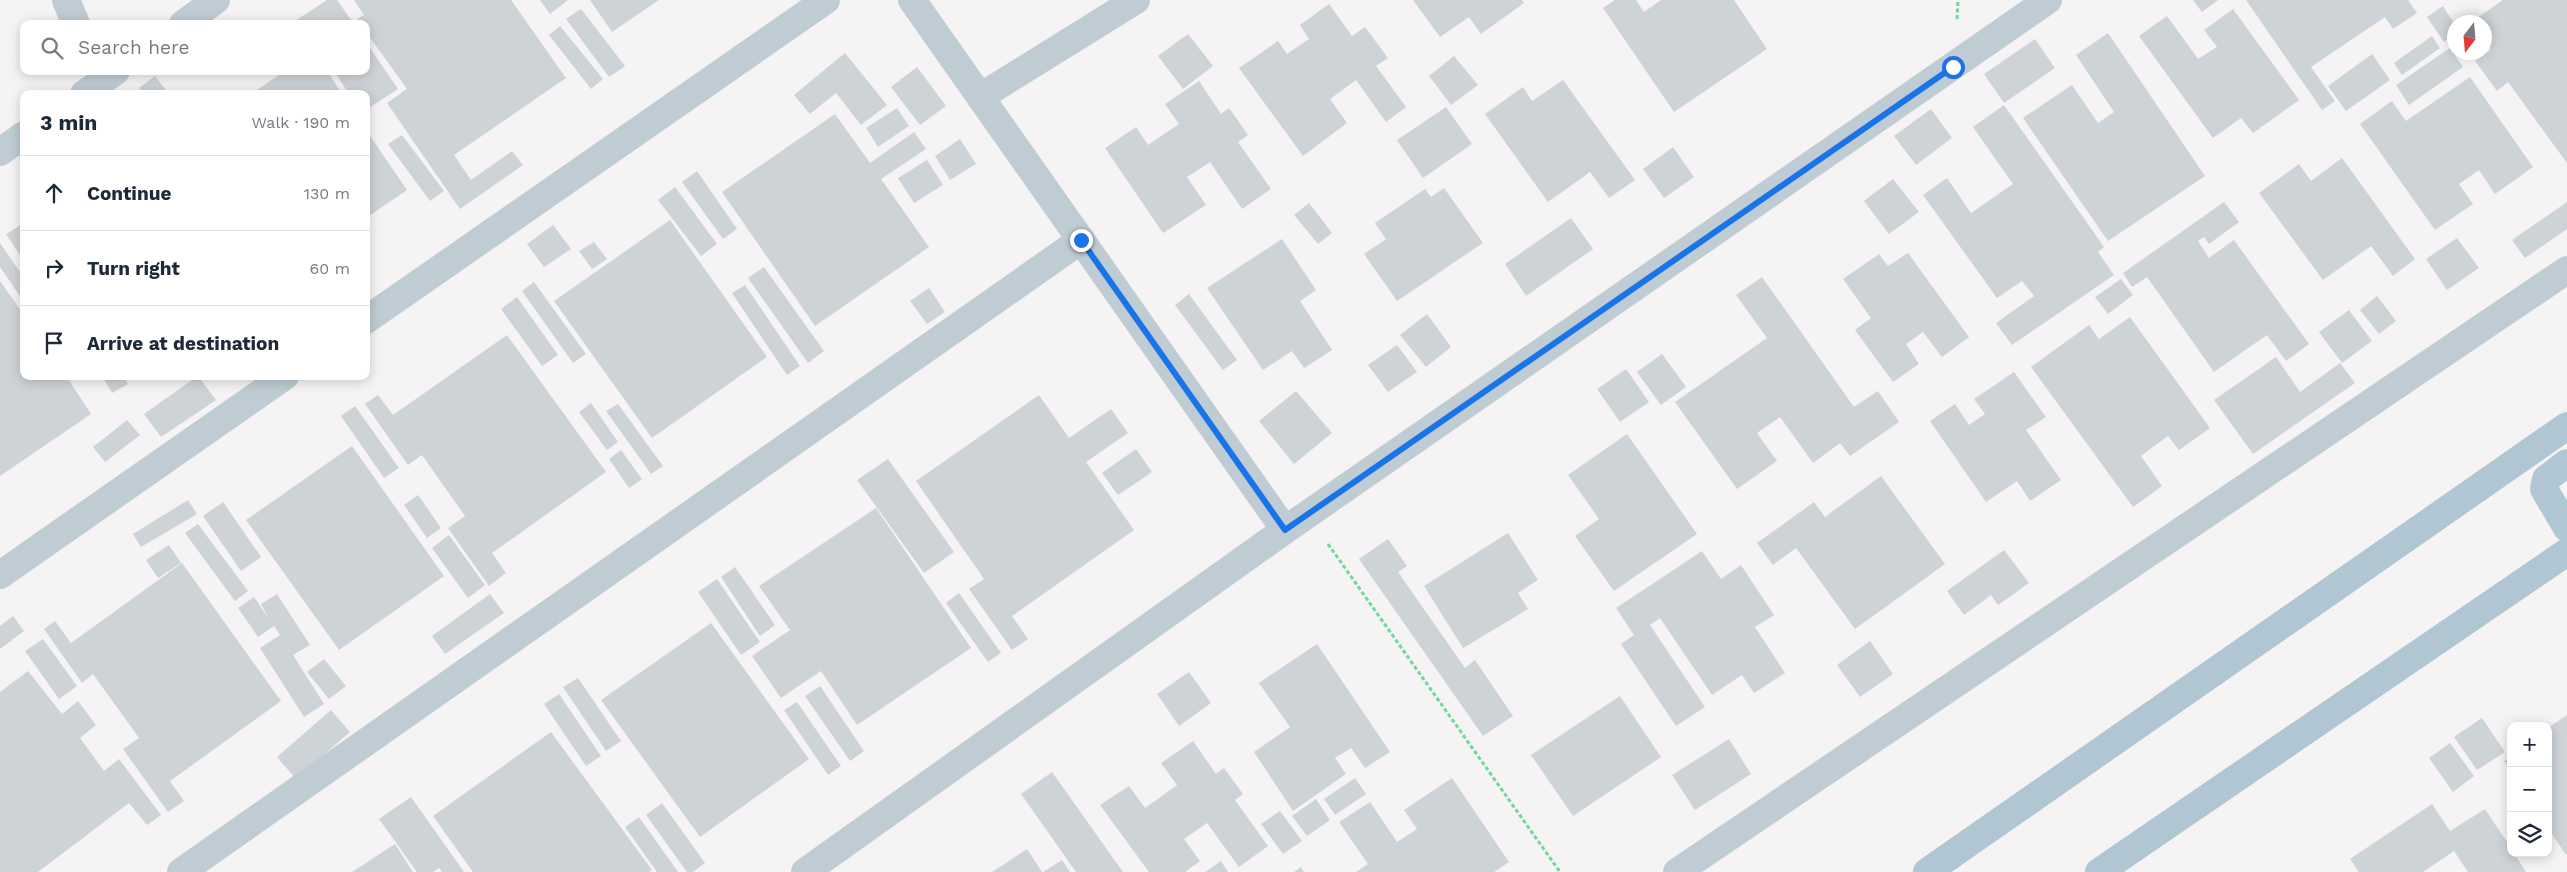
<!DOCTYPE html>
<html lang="en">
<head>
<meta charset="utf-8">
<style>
  :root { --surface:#fff; --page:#f6f6f7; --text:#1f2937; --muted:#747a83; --line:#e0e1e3 }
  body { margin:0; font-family:"Work Sans",sans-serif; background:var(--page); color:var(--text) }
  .controls { position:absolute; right:15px; bottom:15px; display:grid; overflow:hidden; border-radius:10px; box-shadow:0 2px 12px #0003 }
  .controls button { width:45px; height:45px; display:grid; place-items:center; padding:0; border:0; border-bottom:1px solid var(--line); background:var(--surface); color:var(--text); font:25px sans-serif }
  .compass { position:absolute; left:2447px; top:15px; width:45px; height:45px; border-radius:50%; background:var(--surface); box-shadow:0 2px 12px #0003; rotate:196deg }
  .stop { position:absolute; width:15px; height:15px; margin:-11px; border:4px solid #1a73e8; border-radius:50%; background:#fff }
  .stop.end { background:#1a73e8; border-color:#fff; box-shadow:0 1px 5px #0008 }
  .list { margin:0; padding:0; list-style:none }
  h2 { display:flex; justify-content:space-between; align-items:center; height:65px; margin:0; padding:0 20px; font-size:21px }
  h2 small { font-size:16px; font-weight:400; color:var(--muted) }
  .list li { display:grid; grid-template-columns:32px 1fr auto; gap:15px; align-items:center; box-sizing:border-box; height:75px; padding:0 20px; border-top:1px solid var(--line) }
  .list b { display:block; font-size:19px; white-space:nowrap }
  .list em { font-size:16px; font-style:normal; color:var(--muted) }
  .icon { flex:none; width:28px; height:28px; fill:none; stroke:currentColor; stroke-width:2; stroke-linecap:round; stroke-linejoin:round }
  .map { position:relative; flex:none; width:2567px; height:872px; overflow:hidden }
  .search { position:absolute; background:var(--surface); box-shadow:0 2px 12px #0003; left:20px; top:20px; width:350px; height:55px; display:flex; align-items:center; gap:12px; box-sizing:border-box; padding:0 18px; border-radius:10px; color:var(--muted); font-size:19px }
  .panel { position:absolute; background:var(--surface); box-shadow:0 2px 12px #0003; left:20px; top:90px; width:350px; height:290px; border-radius:10px }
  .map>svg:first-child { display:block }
</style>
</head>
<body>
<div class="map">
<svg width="2567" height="872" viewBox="0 0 2567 872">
  <rect width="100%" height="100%" fill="#f5f3f3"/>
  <path fill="#ced3d8" d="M327 0H337L354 24H301L298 19Z
    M354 0H511L566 78 454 155 471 180 512 151 523 165 460 209 387 103 407 89 366 32V24H360L357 19 364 15Z
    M540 0H568L550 14Z
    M590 0H659L612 32Z
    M1413 0H1522L1524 3 1481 34 1469 17 1440 37Z
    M1615 0H1636L1644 12 1661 0H1734L1767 49 1674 112 1603 8Z
    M2193 0H2218L2202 12Z
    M2246 0H2408L2417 13 2393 29 2385 17 2311 67 2335 101 2322 110Z
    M2503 0H2567V163L2508 82 2497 91 2475 61 2491 50 2484 41V22H2471Z
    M1329 4 1352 36 1365 27 1388 58 1376 66 1406 107 1386 122 1356 80 1330 99 1347 123 1303 156 1239 68 1278 41 1287 54 1309 39 1300 25Z
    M2443 6 2454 23V35L2444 42 2427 17Z
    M581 9 625 66 609 77 566 19Z
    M2233 9 2299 100 2253 133 2241 118 2213 138 2139 36 2167 16 2198 59 2217 47 2204 30Z
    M560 26 603 79 591 89 549 35Z
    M2108 33 2205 176 2108 241 2023 118 2072 85 2098 123 2114 112 2076 55Z
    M1188 34 1213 66 1183 89 1158 56Z
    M2432 36 2440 48 2402 75 2394 63Z
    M2035 39 2055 68 2004 103 1984 74Z
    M366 42 398 89 366 110V94H349L334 71H366Z
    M2450 48 2463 67 2409 105 2396 85Z
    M845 53 887 105 861 125 836 93 810 114 794 95Z
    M2372 54 2390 80 2346 111 2328 86Z
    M1454 56 1478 85 1451 105 1429 76Z
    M917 67 946 106 920 125 891 87Z
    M285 71H327L342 94H251Z
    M155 76 169 94H143L139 88Z
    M2470 77 2533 167 2495 194 2479 170 2459 184 2473 204 2435 230 2360 124 2392 101 2406 121Z
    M1563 80 1635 180 1609 198 1590 172 1548 202 1485 114 1523 87 1532 101Z
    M1199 81 1221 114 1229 108 1248 135 1238 142 1271 189 1242 209 1210 162 1187 177 1206 205 1163 233 1105 148 1136 127 1148 145 1179 124 1165 104Z
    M2004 105 2104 247 2098 252 2114 275 2012 345 1996 323 2034 296 2022 281 1997 298 1923 195 1947 178 1971 213 2013 184 1973 127Z
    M1446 107 1472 144 1423 178 1397 140Z
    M897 108 909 126 878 147 866 128Z
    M1931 109 1952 138 1916 165 1894 136Z
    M835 114 870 163 914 132 926 149 881 179 929 247 815 326 722 192Z
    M366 130 407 190 366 218Z
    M402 135 444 191 430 201 388 144Z
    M960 139 976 164 950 180 935 156Z
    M1673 147 1694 177 1664 198 1643 169Z
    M2342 158 2415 259 2393 276 2371 246 2323 280 2259 193 2299 164 2311 181Z
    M927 160 943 185 914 203 898 178Z
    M697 171 737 229 723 239 682 182Z
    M1893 179 1919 212 1889 234 1864 201Z
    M675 187 717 244 701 256 658 200Z
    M1444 188 1483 243 1397 301 1364 254 1386 239 1375 223 1425 189 1431 197Z
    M2224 202 2239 222 2209 244 2204 237 2198 241 2209 258 2234 240 2309 344 2286 361 2267 335 2214 372 2147 277 2132 287 2123 273Z
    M2567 202V229L2525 258 2512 240Z
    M1309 203 1332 233 1318 244 1294 215Z
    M1571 218 1593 249 1526 296 1505 264Z
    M670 220 767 357 652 438 554 301Z
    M21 225 24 228V261L6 234Z
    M553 225 571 249 544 267 527 244Z
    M2457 238 2479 268 2447 290 2426 259Z
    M1282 239 1316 290 1300 301 1332 350 1304 368 1292 351 1263 370 1207 288Z
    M594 242 607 259 592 269 579 251Z
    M0 243 24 278V302L0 267Z
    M1908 253 1969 337 1942 357 1923 332 1906 344 1919 364 1893 382 1855 330 1871 318 1843 279 1879 254 1888 266Z
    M764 267 824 351 808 363 748 278Z
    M1762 277 1854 407 1878 391 1899 422 1850 456 1840 443 1813 463 1780 417 1757 433 1777 461 1737 489 1675 402 1767 338 1736 295Z
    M2121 279 2133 295 2108 314 2095 297Z
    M0 281 24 315V376H66L91 414 0 476Z
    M534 282 586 354 573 363 522 291Z
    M745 285 800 366 787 375 732 293Z
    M929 288 945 312 927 324 910 301Z
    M1189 294 1237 360 1223 370 1175 305Z
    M2377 296 2396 321 2379 334 2360 310Z
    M517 297 558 355 542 366 501 309Z
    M2349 310 2372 341 2342 363 2319 332Z
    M1427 314 1451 347 1426 367 1400 335Z
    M2130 317 2210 428 2179 450 2168 436 2141 456 2162 486 2133 507 2031 367 2089 325 2099 339Z
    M507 335 606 472 492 553 506 573 489 586 448 528 465 516 422 455 408 465 365 404 378 395 393 415Z
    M1397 345 1417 372 1388 392 1368 365Z
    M1662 354 1686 387 1661 405 1637 372Z
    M2276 357 2300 392 2340 363 2355 383 2253 454 2214 400Z
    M1626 369 1649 402 1620 422 1597 389Z
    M2014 372 2046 417 2026 430 2061 480 2030 501 2017 481 1986 502 1930 421 1955 404 1969 425 1985 414 1974 399Z
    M102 376H123L128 384 112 393Z
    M198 376 216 400 161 437 144 414Z
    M1296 391 1332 433 1294 464 1259 421Z
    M1039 395 1069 438 1111 409 1128 433 1086 462 1134 530 1012 616 1028 639 1012 650 969 589 984 579 916 481Z
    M591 403 618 442 607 450 579 412Z
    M618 404 663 466 651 474 606 411Z
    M355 406 399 468 384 478 341 416Z
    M127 420 140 435 105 462 93 447Z
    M1627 434 1697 534 1614 591 1575 536 1599 519 1568 475Z
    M352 446 444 576 339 650 246 520Z
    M1136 449 1152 472 1118 495 1102 473Z
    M621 450 642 479 629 488 609 459Z
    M888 459 954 552 924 573 857 480Z
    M1881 476 1945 564 1855 629 1796 548 1773 565 1757 543 1814 502 1825 517Z
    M418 495 441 528 427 538 404 505Z
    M188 500 197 514 141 547 133 534Z
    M223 502 261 557 241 571 203 516Z
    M876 508 971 648 857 725 821 671 781 698 752 656 790 630 759 586Z
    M198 524 248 591 235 601 185 533Z
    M1508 533 1538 580 1518 593 1528 609 1463 648 1424 586Z
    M449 535 485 585 468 598 432 548Z
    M1388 539 1407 566 1398 572 1465 668 1475 660 1513 716 1483 736 1359 559Z
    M169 545 181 563 158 578 146 560Z
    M2004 550 2029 583 1998 605 1991 595 1964 615 1947 591Z
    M1702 551 1721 579 1741 565 1774 615 1755 627 1785 673 1754 693 1742 675 1712 695 1660 618 1650 625 1705 707 1676 726 1621 644 1634 635 1616 608Z
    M182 563 281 701 170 781 184 801 168 812 123 749 139 738 93 674 82 683 44 629 55 621 71 643Z
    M735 567 775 625 760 636 721 577Z
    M717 579 760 642 741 655 698 592Z
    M959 593 1001 653 988 662 946 603Z
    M277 594 310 645 293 655 324 704 304 717 260 648 280 635 274 626 258 637 238 608 254 597 269 619 261 604Z
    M490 594 504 613 445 654 432 636Z
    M13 616 24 631 0 649V626Z
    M711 623 809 759 700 837 601 700Z
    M43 639 77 686 59 699 25 651Z
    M1870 641 1893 674 1860 697 1837 665Z
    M1317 644 1390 752 1365 768 1351 748 1335 758 1346 774 1293 811 1254 752 1290 727 1259 683Z
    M324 659 346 686 329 699 307 672Z
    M28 671 62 714 78 701 96 725 80 738 104 771 119 759 161 815 147 825 129 803 38 872H0V692Z
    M1189 672 1211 703 1179 726 1157 694Z
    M578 678 621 741 606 751 563 687Z
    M820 686 864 751 850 761 805 696Z
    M559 694 601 756 586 766 544 704Z
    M1620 696 1661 757 1573 816 1531 755Z
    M797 702 841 766 828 775 784 710Z
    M331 710 350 732 296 779 277 757Z
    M2567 715V854L2566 855 2548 828V728Z
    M2482 718 2505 752 2477 770 2454 737Z
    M551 732 652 870 649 872H473L433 816Z
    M1729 739 1751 774 1695 810 1672 775Z
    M1193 741 1216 774 1224 768 1243 794 1235 800 1268 846 1239 867 1207 823 1184 839 1200 861 1185 872H1149L1100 805 1129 786 1145 808 1177 785 1161 763Z
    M2450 743 2474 776 2453 792 2429 758Z
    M2511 756V771L2504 761Z
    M1052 772 1123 872H1076L1021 794Z
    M1355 778 1366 794 1335 815 1324 799Z
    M1452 778 1509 862 1494 872H1356L1368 864 1339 822 1370 802 1397 842 1417 829 1404 810Z
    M411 797 464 872H442L439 868 433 872H417L379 819Z
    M1316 799 1330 820 1307 836 1292 816Z
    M662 803 705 863 693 872H687L646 815Z
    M2432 804 2450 831 2485 809 2511 848V853H2514L2526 872H2468L2454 851 2423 872H2359L2350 859Z
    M1280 811 1302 841 1283 854 1261 824Z
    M639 817 678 872H657L625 827Z
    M395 844 413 872H352Z
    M1027 849 1042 872H992Z
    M1062 860 1070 872H1043Z
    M1221 861 1228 872H1205Z
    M1301 867 1304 872H1294Z"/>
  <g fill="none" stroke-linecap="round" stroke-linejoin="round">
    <path stroke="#72d79b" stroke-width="3" stroke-dasharray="4 2.5" stroke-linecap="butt" d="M1957 19 1958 0
      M1328 544 1560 872"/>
    <path stroke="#bfccd3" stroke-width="28" d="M66 0 76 24
      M912 0 1285 530
      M183 24 216 0
      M84 94 116 71
      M980 97 1136 0
      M0 152 24 135
      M366 320 826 0
      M0 575 285 376
      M181 872 1081 240
      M805 872 1285 530 2048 0
      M1677 872 2567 270"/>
    <path stroke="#b0c6d3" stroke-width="28" d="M2567 463 2546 479 2544 489 2567 528
      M1927 872 2567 426
      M2099 872 2567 552"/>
  </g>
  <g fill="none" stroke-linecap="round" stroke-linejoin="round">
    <path stroke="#1a73e8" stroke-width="6" d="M1081 240 1285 530 1953 67"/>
  </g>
</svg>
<div class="controls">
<button>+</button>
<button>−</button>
<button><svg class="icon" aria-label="layers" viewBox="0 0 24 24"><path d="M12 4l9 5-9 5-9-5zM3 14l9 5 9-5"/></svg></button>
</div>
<svg class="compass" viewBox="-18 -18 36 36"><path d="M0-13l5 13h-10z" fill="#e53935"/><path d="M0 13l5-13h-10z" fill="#747a83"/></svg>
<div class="stop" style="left:1953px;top:67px"></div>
<div class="stop end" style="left:1081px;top:240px"></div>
<div class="search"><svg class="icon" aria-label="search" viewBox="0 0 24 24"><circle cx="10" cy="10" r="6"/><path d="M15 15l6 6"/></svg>Search here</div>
<section class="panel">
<h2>3 min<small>Walk · 190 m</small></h2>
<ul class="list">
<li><svg class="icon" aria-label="ahead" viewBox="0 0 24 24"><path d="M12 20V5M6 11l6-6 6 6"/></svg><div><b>Continue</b></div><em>130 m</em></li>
<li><svg class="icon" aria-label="right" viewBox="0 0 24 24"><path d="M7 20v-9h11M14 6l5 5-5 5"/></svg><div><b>Turn right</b></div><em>60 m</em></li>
<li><svg class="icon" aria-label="arrive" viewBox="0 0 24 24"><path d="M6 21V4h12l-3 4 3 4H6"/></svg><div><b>Arrive at destination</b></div></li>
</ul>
</section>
</div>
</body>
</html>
